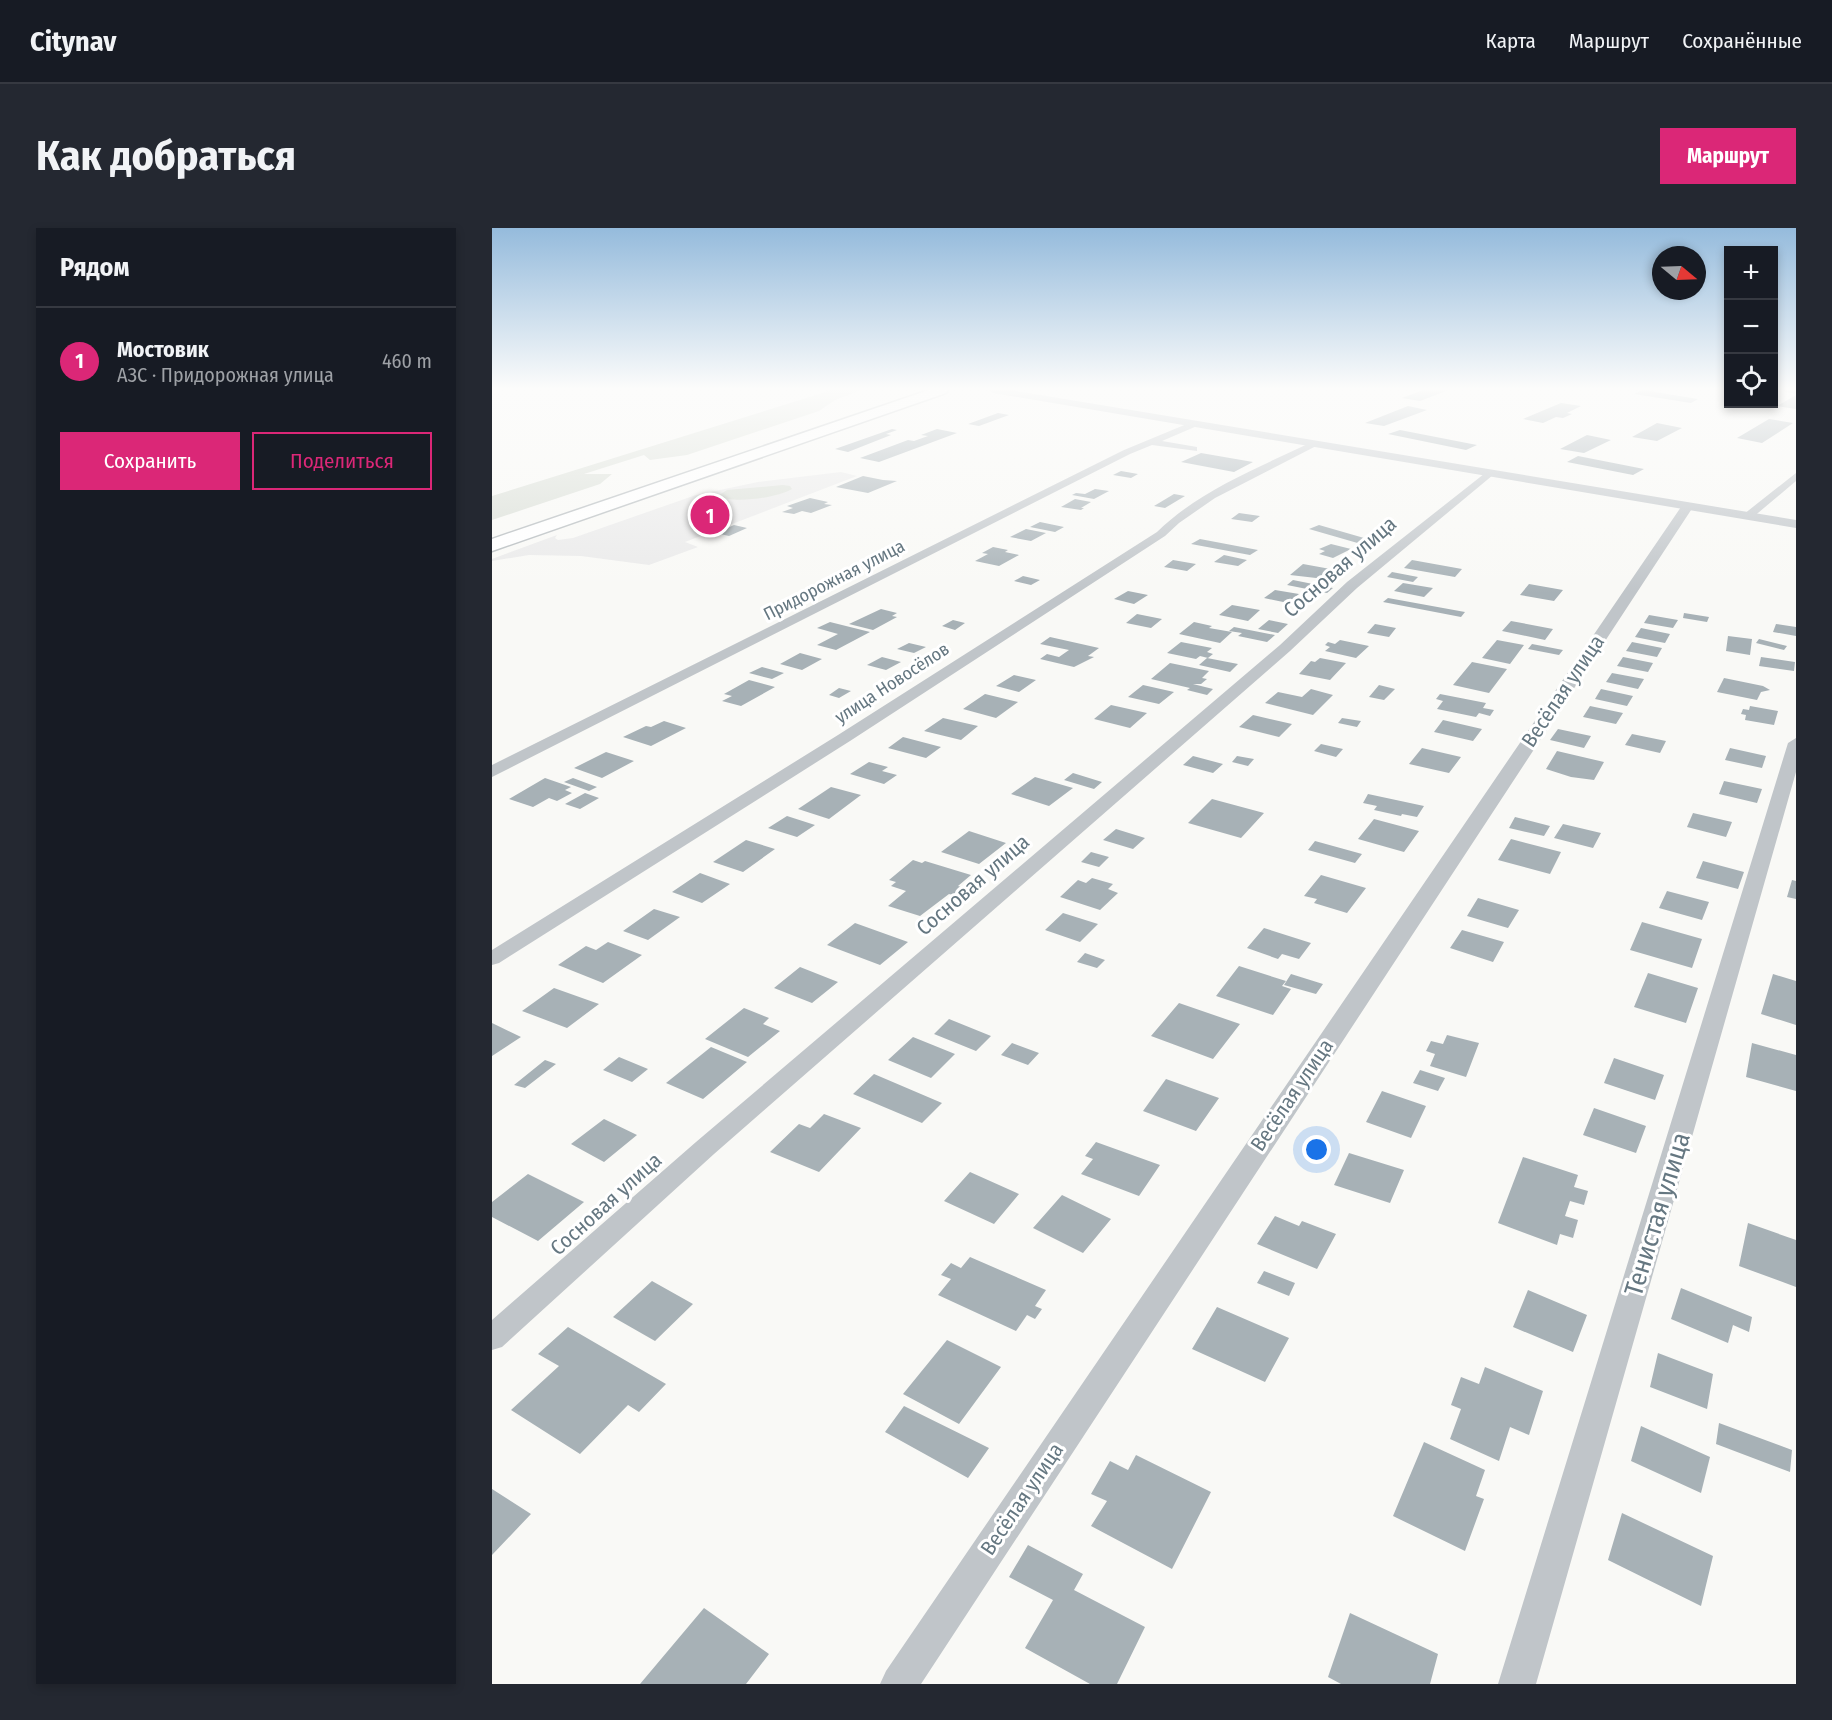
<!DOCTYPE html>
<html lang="ru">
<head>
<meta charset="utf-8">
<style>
  :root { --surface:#171b24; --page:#242831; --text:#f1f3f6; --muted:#9ea1a6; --line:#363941; --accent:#db2777 }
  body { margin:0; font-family:"Fira Sans Condensed",sans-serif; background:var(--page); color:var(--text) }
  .controls { position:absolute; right:18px; top:18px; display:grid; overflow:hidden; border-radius:0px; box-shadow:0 3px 9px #0003 }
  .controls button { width:54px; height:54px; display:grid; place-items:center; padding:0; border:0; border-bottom:2px solid var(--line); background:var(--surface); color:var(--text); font:30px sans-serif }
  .compass { position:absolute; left:1160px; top:18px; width:54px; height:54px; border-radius:50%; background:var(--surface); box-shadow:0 3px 9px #0003; rotate:109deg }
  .you { position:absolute; left:825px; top:922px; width:21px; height:21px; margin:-15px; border:4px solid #fff; border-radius:50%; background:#1a73e8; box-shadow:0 0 0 9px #1a73e833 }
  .badge { display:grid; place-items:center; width:39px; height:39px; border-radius:50%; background:var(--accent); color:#fff; font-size:20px; font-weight:700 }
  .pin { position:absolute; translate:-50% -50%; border:3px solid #fff; box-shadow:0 2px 6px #0006 }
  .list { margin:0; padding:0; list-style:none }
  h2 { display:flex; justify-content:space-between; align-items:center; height:78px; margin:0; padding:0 24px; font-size:26px }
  h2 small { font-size:20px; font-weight:400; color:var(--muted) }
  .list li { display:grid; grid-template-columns:39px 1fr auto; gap:18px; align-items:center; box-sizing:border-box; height:108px; padding:0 24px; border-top:2px solid var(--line) }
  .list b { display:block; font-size:22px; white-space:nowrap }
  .list p { margin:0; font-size:20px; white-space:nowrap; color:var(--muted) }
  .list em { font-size:20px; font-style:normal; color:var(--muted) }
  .actions { display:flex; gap:12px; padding:18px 24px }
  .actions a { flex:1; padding:14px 0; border:2px solid var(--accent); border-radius:0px; text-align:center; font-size:21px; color:var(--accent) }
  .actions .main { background:var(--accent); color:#fff }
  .icon { flex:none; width:33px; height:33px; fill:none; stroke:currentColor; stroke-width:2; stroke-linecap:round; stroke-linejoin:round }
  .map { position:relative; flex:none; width:1304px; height:1456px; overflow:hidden; border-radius:0px }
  header { display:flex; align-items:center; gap:36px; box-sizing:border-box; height:84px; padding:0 30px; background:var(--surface); border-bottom:2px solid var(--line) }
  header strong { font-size:28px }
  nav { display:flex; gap:33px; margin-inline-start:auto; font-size:21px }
  .intro { display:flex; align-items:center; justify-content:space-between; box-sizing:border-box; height:144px; padding:0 36px }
  h1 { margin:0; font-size:42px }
  .button { padding:15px 27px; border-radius:0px; background:var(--accent); color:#fff; font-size:21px; font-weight:700 }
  main { display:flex; gap:36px; padding:0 36px }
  aside { flex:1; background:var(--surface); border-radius:0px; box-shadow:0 3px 9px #0003 }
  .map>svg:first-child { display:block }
</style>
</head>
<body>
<header>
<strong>Citynav</strong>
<nav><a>Карта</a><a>Маршрут</a><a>Сохранённые</a></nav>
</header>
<div class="intro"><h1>Как добраться</h1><a class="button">Маршрут</a></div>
<main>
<aside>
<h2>Рядом<small></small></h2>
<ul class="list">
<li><span class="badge">1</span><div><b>Мостовик</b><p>АЗС · Придорожная улица</p></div><em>460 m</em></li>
</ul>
<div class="actions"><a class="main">Сохранить</a><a>Поделиться</a></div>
</aside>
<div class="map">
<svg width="1304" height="1456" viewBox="0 0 1304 1456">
  <rect width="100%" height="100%" fill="#f9f9f6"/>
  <path fill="#eaeaea" d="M349 244 365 248 193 314 206 319 157 337 89 328 37 327 0 333V331L65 307 63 310 66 312 81 310 204 267 266 254Z"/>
  <path fill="#d9ded6" d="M340 162H370L343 172 327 183 195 227 158 232 152 227 92 246H120L108 256 0 292V268Z
    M291 257 298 258 300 261C284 270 242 276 226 268L235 262Z"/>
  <path fill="#a7b1b6" d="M931 162H957L928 173 910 170Z
    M1151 162 1206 171 1199 175 1142 166Z
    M1304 167V181L1285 178Z
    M1069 175 1089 178 1075 185 1080 186 1071 190 1064 189 1051 195 1031 191Z
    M916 178 935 182 892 198 873 195Z
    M506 185 517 187 487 198 476 196Z
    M1277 191 1301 195 1270 215 1245 210Z
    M1165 195 1190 200 1165 213 1140 209Z
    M400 201 405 202 394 206 399 207 356 224 343 221Z
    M445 201 465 205 387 234 368 230 416 212 422 213 436 208 429 207Z
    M908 202 985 217 974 222 896 206Z
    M1095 207 1119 212 1092 225 1068 221Z
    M709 225 761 234 742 244 689 234Z
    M1086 228 1152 241 1141 247 1075 234Z
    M629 243 646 246 639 250 621 247Z
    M371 248 391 252 405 253 376 265 344 259Z
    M603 261 617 263 602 271 580 267 584 265 593 266Z
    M682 266 693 268 673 280 662 278Z
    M318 270 336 274 332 276 340 277 319 285 310 283 302 286 290 284 301 280 295 278Z
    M583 271 599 274 589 280H592L589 282 569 279Z
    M747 285 768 288 760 294 739 291Z
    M548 294 572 299 563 304 538 299Z
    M242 297 255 300 237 308 224 305Z
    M827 297 879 312 891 313 882 317 869 316 817 301Z
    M534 301 554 305 539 313 518 309Z
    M708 311 766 322 758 327 699 316Z
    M839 316 859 321 841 330 827 326 833 323 827 321Z
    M501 319 516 322 513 324 527 327 507 338 483 333 496 326 490 325Z
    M732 327 755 332 746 338 722 334Z
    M681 332 704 336 695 343 672 339Z
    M920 332 970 341 963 349 912 340Z
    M811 336 844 342 833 351 798 347Z
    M900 344 926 349 921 354 895 349Z
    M531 348 548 352 539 357 522 353Z
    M801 352 841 360 835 365 795 357Z
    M911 355 941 360 932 369 902 363Z
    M1037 356 1071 362 1062 373 1028 367Z
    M783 362 807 366 796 375 772 370Z
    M636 363 656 367 642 376 622 371Z
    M896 370 973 384 969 389 891 374Z
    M740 377 768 382 756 393 727 387Z
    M389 381 405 385 400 388 405 389 381 402 357 396Z
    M1192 385 1217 389 1215 394 1191 390Z
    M645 386 670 391 659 400 634 395Z
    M1157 387 1186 392 1181 400 1152 395Z
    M461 392 473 395 463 402 450 398Z
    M777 392 796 396 786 405 766 401Z
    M1019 393 1061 401 1053 412 1010 403Z
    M338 394 378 404 344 422 325 417 346 406 325 400Z
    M702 394 720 398 717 400 740 404 728 415 687 406Z
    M883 396 904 400 897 409 875 405Z
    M1284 396 1304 399V408L1281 404Z
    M742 399 783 407 775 414 746 408 750 405 737 403Z
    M1149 400 1178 406 1173 415 1143 409Z
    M1236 408 1260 411 1258 427 1234 423Z
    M558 409 607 420 596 428 602 429 582 439 548 431 555 426 567 429 577 422 548 416Z
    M1267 411 1295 418 1292 422 1264 415Z
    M848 412 877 418 864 430 833 423 838 419 833 417 836 414 843 416Z
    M1005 412 1032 417 1018 436 990 430Z
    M689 414 720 420 715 424 721 426 716 430 708 428 704 431 675 425Z
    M1140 414 1170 420 1165 429 1134 423Z
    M417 415 434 419 422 425 405 421Z
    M1040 416 1071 422 1067 427 1036 421Z
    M308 425 330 431 310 442 288 436Z
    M390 429 409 434 394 442 375 437Z
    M1131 429 1161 435 1156 444 1125 438Z
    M1269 429 1303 434 1302 443 1267 438Z
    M715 430 746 436 738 444 707 437Z
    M828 430 854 435 838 452 807 446 819 433 823 434Z
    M980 434 1015 441 997 465 961 457Z
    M678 435 717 443 710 450 715 451 709 456H701L721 461 715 467 695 462 698 460 659 451Z
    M270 439 292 445 280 451 257 445Z
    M1120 445 1152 451 1146 461 1114 454Z
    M522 447 544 452 527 464 504 458Z
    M1232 450 1271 458 1278 462 1269 464 1265 472 1225 464Z
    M257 452 283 459 249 478 230 473 240 468 232 466Z
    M651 457 682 464 667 476 636 469Z
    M887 457 903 461 892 472 877 469Z
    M347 460 359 463 347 470 337 467Z
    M819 461 841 467 821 487 773 475 786 464 810 469Z
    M1109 461 1141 468 1135 478 1103 471Z
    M493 466 526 474 504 490 471 481Z
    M948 466 994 475 991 480 1002 482 998 488 987 485 984 489 945 481 951 473 944 471Z
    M619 477 655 485 638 500 602 491Z
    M1098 478 1131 485 1124 496 1091 489Z
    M1258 478 1286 483 1282 497 1253 492 1254 487 1249 486 1251 481 1257 482Z
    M761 487 800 496 787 509 747 499Z
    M451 490 486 498 469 512 432 503Z
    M850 490 869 493 865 499 846 495Z
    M951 492 990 501 981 513 942 504Z
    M172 493 194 500 159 518 131 509 154 498 159 499Z
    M1066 501 1099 508 1092 520 1058 512Z
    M1140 506 1174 513 1168 525 1133 517Z
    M411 509 449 519 434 530 396 520Z
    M829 516 851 521 844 529 822 523Z
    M930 520 969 529 957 545 917 536Z
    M1238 520 1274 528 1270 540 1233 532Z
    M1065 523 1112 534 1102 552 1079 549 1054 541Z
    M114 524 142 533 110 550 82 540Z
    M701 528 731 536 721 545 691 537Z
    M745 528 762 531 756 538 740 534Z
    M377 534 396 539 390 543 405 547 392 556 358 546Z
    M581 545 610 554 602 561 572 552Z
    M543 549 581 560 557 578 519 566Z
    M53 550 79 559 73 562 80 565 65 573 57 570 41 579 17 571Z
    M81 550 105 559 97 563 72 554Z
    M1232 553 1270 561 1265 575 1227 566Z
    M339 559 369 567 337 591 306 581Z
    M93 565 107 570 88 581 73 576Z
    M876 566 932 578 925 589 910 586 909 588 882 582 885 578 871 575Z
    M720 571 772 585 749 610 696 595Z
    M1201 585 1240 594 1234 609 1195 599Z
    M295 588 323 597 305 609 276 600Z
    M1023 589 1058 598 1052 608 1017 600Z
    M882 591 927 603 912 624 866 611Z
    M1071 596 1109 605 1101 620 1062 610Z
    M624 601 653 610 641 621 611 612Z
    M477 603 514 615 487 636 449 624Z
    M1019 611 1069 624 1058 646 1006 632Z
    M254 612 283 621 251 644 221 634Z
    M823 613 870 626 863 635 816 622Z
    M599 624 617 629 607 639 589 634Z
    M421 632 430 635 433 633 479 647 466 658 482 663 474 671 457 666 428 688 396 678 414 663 399 658 404 654 397 652Z
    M1211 633 1252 644 1246 661 1204 650Z
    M208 645 238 656 210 675 180 664Z
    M829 647 874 660 855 685 822 675 825 671 812 668Z
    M600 650 621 656 616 661 626 665 608 682 568 669 586 652 594 655Z
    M1300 652 1304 653V671L1295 669Z
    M1175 663 1217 674 1210 692 1167 680Z
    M986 670 1027 682 1016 700 975 688Z
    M162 681 188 689 156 712 131 703Z
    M571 685 606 696 588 714 553 702Z
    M1150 694 1210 711 1200 740 1138 722Z
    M363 695 416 714 388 737 335 717Z
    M772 700 819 715 807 731 790 726 786 731 755 720Z
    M970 702 1012 714 1001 734 958 720Z
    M116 714 150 727 111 755 66 737 94 718 104 722Z
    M593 725 613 732 605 740 585 734Z
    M747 738 794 753 790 758 799 761 781 787 724 768Z
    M308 739 346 754 320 775 282 760Z
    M1156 745 1206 760 1194 795 1142 779Z
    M799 746 831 756 824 766 792 757Z
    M1281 746 1304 753V797L1269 786Z
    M62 760 107 776 75 800 30 783Z
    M687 775 748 796 721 831 659 808Z
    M252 780 277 790 271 796 288 803 256 829 213 811Z
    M457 791 499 808 484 823 442 806Z
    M0 795 29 809 0 828Z
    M955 807 987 815 974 849 938 838 943 826 934 823 939 813 951 816Z
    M421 809 463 826 439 850 396 832Z
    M520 815 547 825 536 837 509 827Z
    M1260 815 1304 827V863L1254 849Z
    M219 819 255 834 211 871 174 855Z
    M127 829 156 841 140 854 111 842Z
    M1122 830 1172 847 1163 872 1112 855Z
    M53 832 64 836 33 860 22 857Z
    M928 842 953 850 946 863 921 855Z
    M382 846 450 875 430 895 361 866Z
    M674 851 727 870 704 903 651 883Z
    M890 863 934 878 919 910 874 894Z
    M1102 880 1154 898 1144 925 1091 907Z
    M332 886 369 900 327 944 278 924 307 896 318 900Z
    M112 891 145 907 112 934 79 916Z
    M604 914 668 937 647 968 589 946 601 931 593 928Z
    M857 925 912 942 898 975 842 957Z
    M1031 929 1086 947 1082 959 1096 963 1092 977 1078 973 1073 988 1086 992 1081 1010 1068 1006 1065 1017 1006 995Z
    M478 944 527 966 502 996 452 973Z
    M36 946 92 974 46 1013 0 989V974Z
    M570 967 619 991 591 1025 541 1000Z
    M783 988 807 998 810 993 844 1006 825 1041 765 1016Z
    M1256 995 1304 1012V1059L1247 1038Z
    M478 1029 554 1062 543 1078 550 1081 543 1091 535 1087 524 1103 446 1067 459 1051 449 1047 459 1035 469 1040Z
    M772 1043 803 1055 797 1068 765 1055Z
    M160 1053 201 1076 163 1113 121 1089Z
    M1189 1060 1260 1089 1257 1104 1241 1097 1236 1115 1179 1091Z
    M1036 1062 1095 1087 1081 1124 1021 1099Z
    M725 1079 797 1110 773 1154 700 1121Z
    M76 1099 174 1156 147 1184 136 1177 88 1226 19 1182 67 1138 46 1126Z
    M455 1112 509 1139 467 1196 411 1166Z
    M1166 1125 1221 1146 1215 1181 1158 1159Z
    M993 1139 1051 1163 1037 1207 1018 1199 1007 1233 958 1211 969 1181 959 1177 969 1149 987 1156Z
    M412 1178 497 1220 476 1250 393 1204Z
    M1227 1195 1300 1222 1298 1244 1224 1216Z
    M1149 1198 1218 1229 1209 1265 1139 1233Z
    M932 1214 993 1242 984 1268 992 1271 973 1323 901 1288Z
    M644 1227 719 1264 680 1341 599 1298 615 1273 599 1266 618 1233 636 1242Z
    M0 1261 39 1286 0 1327Z
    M1130 1285 1221 1328 1209 1378 1116 1332Z
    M536 1317 591 1346 582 1362 653 1399 625 1456H598L533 1420 561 1372 517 1349Z
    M212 1380 277 1426 254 1456H148Z
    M858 1385 946 1426 938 1456H849L836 1449Z"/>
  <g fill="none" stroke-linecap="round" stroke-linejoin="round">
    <g stroke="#b4babd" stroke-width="3">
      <path id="primary" d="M437 162H456L454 165 0 323V311Z"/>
    </g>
    <path fill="#c0c5c9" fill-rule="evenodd" d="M1292 162H1304V166L1293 164Z
      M702 193 705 194V198L670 213 705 219V223L660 217 638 226 0 549V537L632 222Z
      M820 214 828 216 723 270 687 295 673 308 358 513 7 735 0 737V722L346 507 665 304C708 262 766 240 820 214Z
      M997 242 1001 243V247L865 360 798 423 222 926 10 1119 0 1122V1092L204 914 788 417 855 354Z
      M1304 245V253L1260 290H1252V286Z
      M1195 276 1201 279 429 1456H388L394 1443 1189 279Z
      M1304 510V544L1044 1456H1006L1296 515Z"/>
    <path fill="#c0c5c9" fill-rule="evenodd" d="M496 162H518L1304 292V300L501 165Z"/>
    <use href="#primary" fill="#fff" fill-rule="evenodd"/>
  </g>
  <linearGradient id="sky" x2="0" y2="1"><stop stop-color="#95bbdc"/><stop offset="0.44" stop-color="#fcfcfb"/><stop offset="1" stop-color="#fcfcfb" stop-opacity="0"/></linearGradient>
  <rect width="1304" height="365" fill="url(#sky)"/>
  <g text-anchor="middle" stroke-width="6" stroke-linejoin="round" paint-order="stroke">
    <g font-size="18" fill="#657781" stroke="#fff">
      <text transform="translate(342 352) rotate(-27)" y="6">Придорожная улица</text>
      <text transform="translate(400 455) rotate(-33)" y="6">улица Новосёлов</text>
    </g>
    <g font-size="21" fill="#657781" stroke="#fff">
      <text transform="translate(848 339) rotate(-41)" y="7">Сосновая улица</text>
      <text transform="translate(1071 463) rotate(-56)" y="7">Весёлая улица</text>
      <text transform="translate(481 657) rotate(-41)" y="7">Сосновая улица</text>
      <text transform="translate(800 867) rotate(-56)" y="7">Весёлая улица</text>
      <text transform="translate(114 976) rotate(-42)" y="7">Сосновая улица</text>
      <text transform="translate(530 1271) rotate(-56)" y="7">Весёлая улица</text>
    </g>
    <g font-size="26" fill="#657781" stroke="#fff">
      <text transform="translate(1165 986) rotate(-73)" y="9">Тенистая улица</text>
    </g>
  </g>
</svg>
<div class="controls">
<button>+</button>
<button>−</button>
<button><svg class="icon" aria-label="locate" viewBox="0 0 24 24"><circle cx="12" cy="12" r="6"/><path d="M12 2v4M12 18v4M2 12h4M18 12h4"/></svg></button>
</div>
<svg class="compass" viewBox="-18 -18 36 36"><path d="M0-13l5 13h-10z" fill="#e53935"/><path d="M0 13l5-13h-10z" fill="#9ea1a6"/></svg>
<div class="you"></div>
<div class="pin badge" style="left:218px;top:287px">1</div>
</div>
</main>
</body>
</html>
